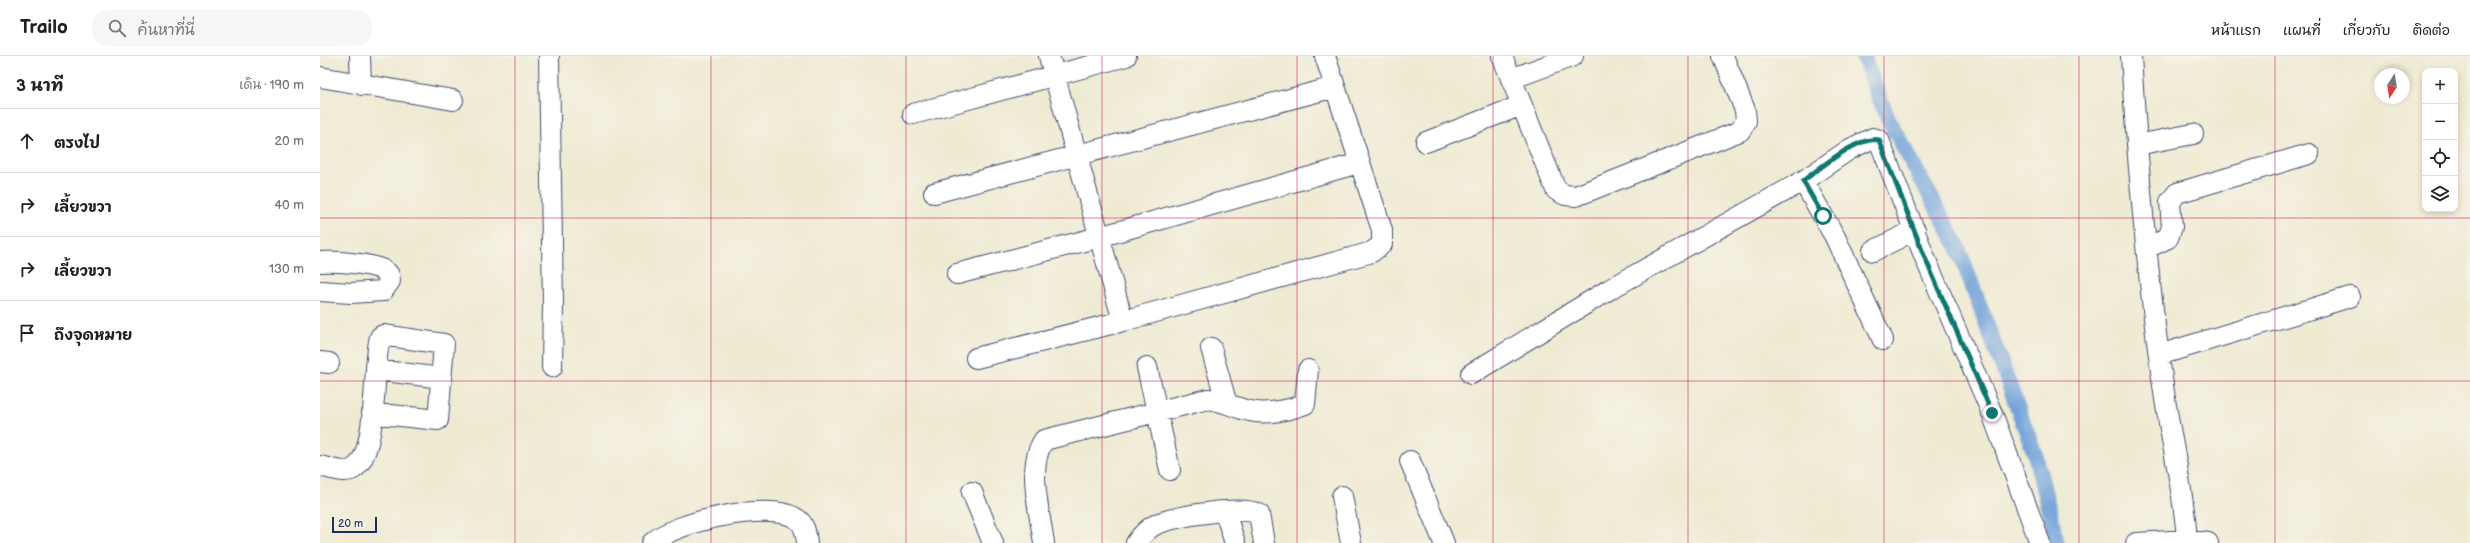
<!DOCTYPE html>
<html lang="th">
<head>
<meta charset="utf-8">
<style>
  :root { --surface:#fff; --page:#f6f6f6; --text:#202124; --muted:#757577; --line:#e0e0e0 }
  body { margin:0; font-family:"Balsamiq Sans","Playpen Sans Thai",sans-serif; background:var(--page); color:var(--text) }
  .controls { position:absolute; right:12px; top:12px; display:grid; overflow:hidden; border-radius:8px; box-shadow:0 2px 6px #0003 }
  .controls button { width:36px; height:36px; display:grid; place-items:center; padding:0; border:0; border-bottom:1px solid var(--line); background:var(--surface); color:var(--text); font:20px sans-serif }
  .compass { position:absolute; left:2054px; top:12px; width:36px; height:36px; border-radius:50%; background:var(--surface); box-shadow:0 2px 6px #0003; rotate:192deg }
  .scale { position:absolute; left:12px; bottom:10px; width:45px; box-sizing:border-box; padding-left:4px; border:2px solid #1b2f5e; border-top:0; font-size:11px; line-height:14px; white-space:nowrap; color:#1b2f5e; -webkit-text-stroke:3px #f7f3e8; paint-order:stroke }
  .stop { position:absolute; width:12px; height:12px; margin:-9px; border:3px solid #0f766e; border-radius:50%; background:#fff }
  .stop.end { background:#0f766e; border-color:#fff; box-shadow:0 1px 4px #0008 }
  .list { margin:0; padding:0; list-style:none }
  h2 { display:flex; justify-content:space-between; align-items:center; height:52px; margin:0; padding:0 16px; font-size:17px }
  h2 small { font-size:13px; font-weight:400; color:var(--muted) }
  .list li { display:grid; grid-template-columns:26px 1fr auto; gap:12px; align-items:center; box-sizing:border-box; height:64px; padding:0 16px; border-top:1px solid var(--line) }
  .list b { display:block; font-size:15px; white-space:nowrap }
  .list em { font-size:13px; font-style:normal; color:var(--muted) }
  .icon { flex:none; width:22px; height:22px; fill:none; stroke:currentColor; stroke-width:2; stroke-linecap:round; stroke-linejoin:round }
  .map { position:relative; flex:none; width:2150px; height:487px; overflow:hidden }
  header { display:flex; align-items:center; gap:24px; box-sizing:border-box; height:56px; padding:0 20px; background:var(--surface); border-bottom:1px solid var(--line) }
  header strong { font-size:19px }
  nav { display:flex; gap:22px; margin-inline-start:auto; font-size:14px }
  .search { width:280px; height:36px; background:var(--page); display:flex; align-items:center; gap:10px; box-sizing:border-box; padding:0 14px; border-radius:16px; color:var(--muted); font-size:15px }
  main { display:flex }
  aside { flex:1; background:var(--surface) }
  .map>svg:first-child { display:block }
</style>
</head>
<body>
<header>
<strong>Trailo</strong>
<div class="search"><svg class="icon" aria-label="search" viewBox="0 0 24 24"><circle cx="10" cy="10" r="6"/><path d="M15 15l6 6"/></svg>ค้นหาที่นี่</div>
<nav><a>หน้าแรก</a><a>แผนที่</a><a>เกี่ยวกับ</a><a>ติดต่อ</a></nav>
</header>
<main>
<aside>
<h2>3 นาที<small>เดิน · 190 m</small></h2>
<ul class="list">
<li><svg class="icon" aria-label="ahead" viewBox="0 0 24 24"><path d="M12 20V5M6 11l6-6 6 6"/></svg><div><b>ตรงไป</b></div><em>20 m</em></li>
<li><svg class="icon" aria-label="right" viewBox="0 0 24 24"><path d="M7 20v-9h11M14 6l5 5-5 5"/></svg><div><b>เลี้ยวขวา</b></div><em>40 m</em></li>
<li><svg class="icon" aria-label="right" viewBox="0 0 24 24"><path d="M7 20v-9h11M14 6l5 5-5 5"/></svg><div><b>เลี้ยวขวา</b></div><em>130 m</em></li>
<li><svg class="icon" aria-label="arrive" viewBox="0 0 24 24"><path d="M6 21V4h12l-3 4 3 4H6"/></svg><div><b>ถึงจุดหมาย</b></div></li>
</ul>
</aside>
<div class="map">
<svg width="2150" height="487" viewBox="0 0 2150 487">
  <rect width="100%" height="100%" fill="#f7f3e8"/>
  <filter id="ink" filterUnits="userSpaceOnUse"><feTurbulence type="fractalNoise" baseFrequency=".025" numOctaves="2"/><feDisplacementMap in="SourceGraphic" scale="8" xChannelSelector="R" yChannelSelector="G"/><feConvolveMatrix kernelMatrix="1 2 1 2 8 2 1 2 1" color-interpolation-filters="sRGB"/></filter>
  <filter id="wash" filterUnits="userSpaceOnUse"><feTurbulence type="fractalNoise" baseFrequency=".012" numOctaves="4" result="noise"/><feDisplacementMap in="SourceGraphic" scale="16" xChannelSelector="R" yChannelSelector="G"/><feGaussianBlur stdDeviation="0.9" result="paint"/><feColorMatrix in="noise" values="0 0 0 0 0 0 0 0 0 0 0 0 0 0 0 0 0 1.4 0 .05"/><feComposite in="paint" operator="in"/></filter>
  <g filter="url(#wash)">
    <rect width="100%" height="100%" fill="#efead2"/>
    <g fill="none" stroke-linecap="round" stroke-linejoin="round">
      <path stroke="#6c9fd8" stroke-width="16" d="M1543 0 1568 63 1637 189 1715 398 1737 487"/>
    </g>
  </g>
  <g filter="url(#ink)">
    <g fill="none" stroke-linecap="round" stroke-linejoin="round">
      <g stroke="#3b4b6f" stroke-width="22">
        <path id="minor" d="M40 0 41 29
          M229 0 233 248 232 311
          M729 0 803 265
          M1182 0 1236 134 1245 139 1256 140 1420 75 1426 65 1425 54 1403 0
          M1811 0C1818 115 1828 230 1845 343 1852 390 1864 436 1867 484
          M0 21 133 44
          M1191 23 1253 0
          M593 58 806 0
          M1106 86 1202 49
          M1817 89 1873 78
          M1483 125 1515 181 1563 284
          M614 137 1015 31
          M1827 192 1848 182 1852 171 1850 146 1857 137 1989 98
          M1553 195 1595 174
          M0 206C15 205 52 207 65 215 69 217 70 221 70 225L63 235 31 237 0 235
          M637 218 779 181 1039 107
          M891 292 906 345
          M1839 299 2030 241
          M656 302 803 265 1052 196 1062 188V174L1005 0
          M0 306 9 307
          M827 311 850 414
          M56 314 122 322
          M1151 318 1290 233 1483 125 1530 93 1553 82 1559 84 1605 202 1672 357 1720 487
          M1090 405 1124 487
          M0 410C10 412 24 418 33 413 59 399 52 309 60 281L63 279 124 288 118 364 52 357
          M652 436 673 487
          M1022 440 1031 487
          M905 456 915 487
          M332 487C353 466 451 444 477 463 485 468 486 478 487 487
          M724 487C720 457 706 410 724 384L888 343C905 345 914 352 930 355 945 359 970 354 985 348L988 314
          M816 487C822 478 829 471 839 467 859 460 921 449 939 458L944 487
          M1816 487 1867 484 1888 487"/>
      </g>
      <use href="#minor" stroke="#fff" stroke-width="20"/>
    </g>
  </g>
  <g fill="none" stroke-linecap="round" stroke-linejoin="round" filter="url(#ink)">
    <path stroke="#0f766e" stroke-width="5" d="M1503 160 1483 125C1499 113 1539 79 1559 84L1605 202 1672 357"/>
  </g>
  <path fill="none" stroke="#c2185b" stroke-width="1" stroke-opacity="0.55" d="M195 0V487M391 0V487M586 0V487M782 0V487M977 0V487M1173 0V487M1368 0V487M1564 0V487M1759 0V487M1955 0V487M0 162H2150M0 325H2150"/>
</svg>
<div class="controls">
<button>+</button>
<button>−</button>
<button><svg class="icon" aria-label="locate" viewBox="0 0 24 24"><circle cx="12" cy="12" r="6"/><path d="M12 2v4M12 18v4M2 12h4M18 12h4"/></svg></button>
<button><svg class="icon" aria-label="layers" viewBox="0 0 24 24"><path d="M12 4l9 5-9 5-9-5zM3 14l9 5 9-5"/></svg></button>
</div>
<svg class="compass" viewBox="-18 -18 36 36"><path d="M0-13l5 13h-10z" fill="#e53935"/><path d="M0 13l5-13h-10z" fill="#757577"/></svg>
<div class="scale">20 m</div>
<div class="stop" style="left:1503px;top:160px"></div>
<div class="stop end" style="left:1672px;top:357px"></div>
</div>
</main>
</body>
</html>
